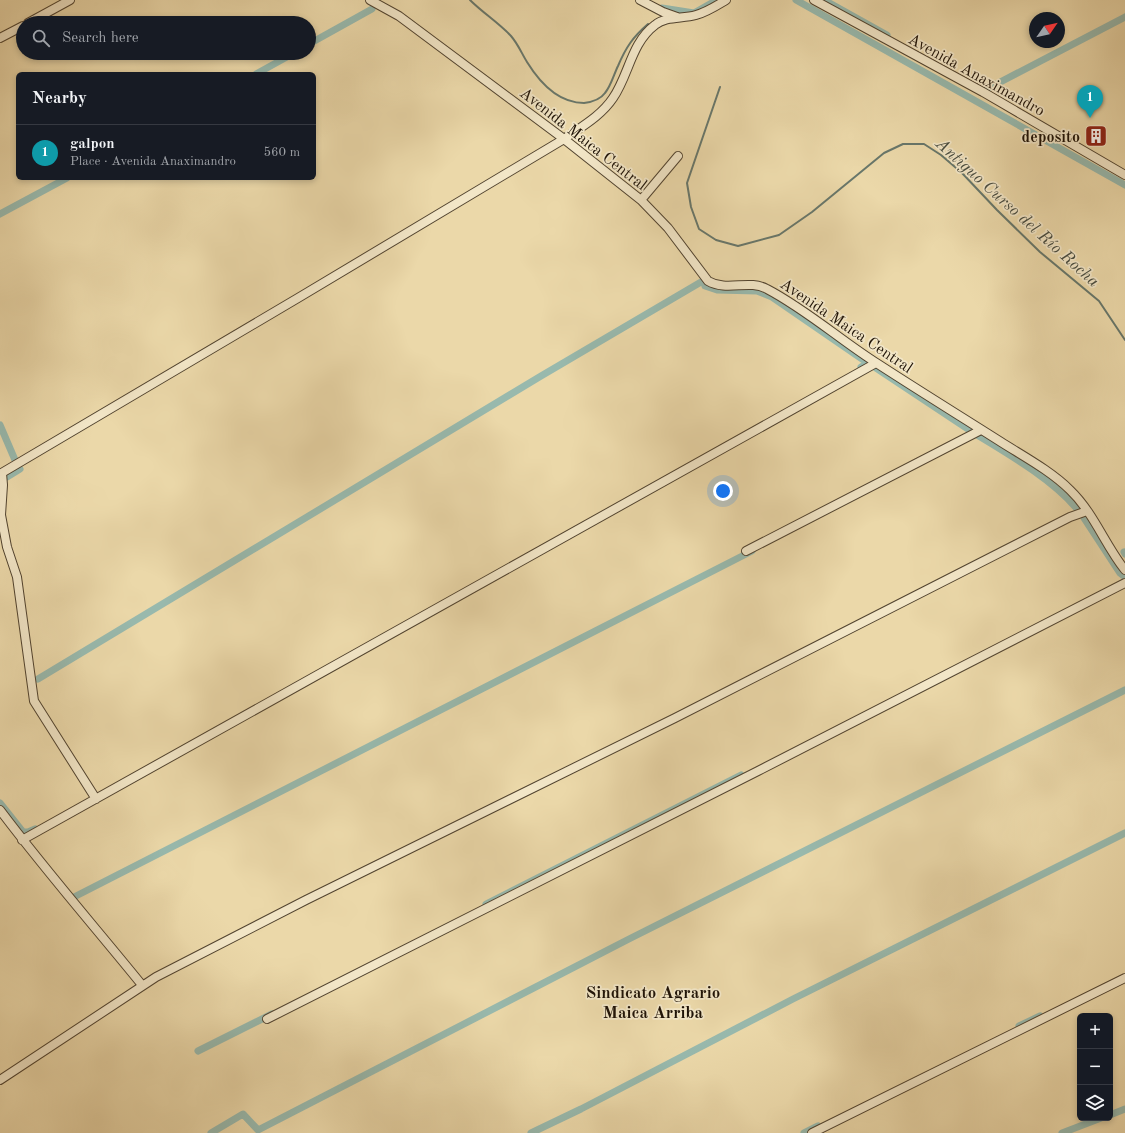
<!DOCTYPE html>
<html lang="en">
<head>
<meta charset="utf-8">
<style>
  :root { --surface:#171b24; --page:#20242c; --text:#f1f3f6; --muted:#9ea1a6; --line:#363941; --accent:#1a73e8 }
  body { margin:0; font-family:"Old Standard TT",serif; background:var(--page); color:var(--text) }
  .controls { position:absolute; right:12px; bottom:12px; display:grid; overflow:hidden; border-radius:6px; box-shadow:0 2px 6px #0003 }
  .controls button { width:36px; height:36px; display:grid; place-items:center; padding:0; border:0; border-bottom:1px solid var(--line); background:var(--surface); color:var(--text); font:20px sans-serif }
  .compass { position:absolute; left:1029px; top:12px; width:36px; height:36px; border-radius:50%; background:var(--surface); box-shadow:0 2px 6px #0003; rotate:56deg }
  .you { position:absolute; left:723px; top:491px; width:14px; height:14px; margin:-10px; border:3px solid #fff; border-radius:50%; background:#1a73e8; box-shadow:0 0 0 6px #1a73e833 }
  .badge { display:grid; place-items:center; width:26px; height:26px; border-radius:50%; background:var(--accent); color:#fff; font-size:13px; font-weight:700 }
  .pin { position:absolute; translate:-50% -33px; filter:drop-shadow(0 1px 2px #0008) }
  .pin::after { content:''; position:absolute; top:21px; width:14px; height:12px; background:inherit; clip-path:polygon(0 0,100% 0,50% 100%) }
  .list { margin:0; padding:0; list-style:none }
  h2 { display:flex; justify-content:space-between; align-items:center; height:52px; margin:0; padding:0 16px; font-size:17px }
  h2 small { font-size:13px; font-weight:400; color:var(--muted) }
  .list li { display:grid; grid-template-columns:26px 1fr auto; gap:12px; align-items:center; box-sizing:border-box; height:56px; padding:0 16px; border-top:1px solid var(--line) }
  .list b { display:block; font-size:15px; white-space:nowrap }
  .list p { margin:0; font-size:13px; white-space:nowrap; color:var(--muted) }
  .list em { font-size:13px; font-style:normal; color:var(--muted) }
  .icon { flex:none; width:22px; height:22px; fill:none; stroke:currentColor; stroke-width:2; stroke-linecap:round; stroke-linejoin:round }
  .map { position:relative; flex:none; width:1125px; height:1133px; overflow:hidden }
  .search { position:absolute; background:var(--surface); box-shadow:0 2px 6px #0003; left:16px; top:16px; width:300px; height:44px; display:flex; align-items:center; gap:10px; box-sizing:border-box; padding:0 14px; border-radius:22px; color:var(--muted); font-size:15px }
  .panel { position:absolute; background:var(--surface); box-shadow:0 2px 6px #0003; left:16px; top:72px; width:300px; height:108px; border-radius:6px }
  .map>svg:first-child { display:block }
</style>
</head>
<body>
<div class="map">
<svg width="1125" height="1133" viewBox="0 0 1125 1133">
  <rect width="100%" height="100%" fill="#ebd8a9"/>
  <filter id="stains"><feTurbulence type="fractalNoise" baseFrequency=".005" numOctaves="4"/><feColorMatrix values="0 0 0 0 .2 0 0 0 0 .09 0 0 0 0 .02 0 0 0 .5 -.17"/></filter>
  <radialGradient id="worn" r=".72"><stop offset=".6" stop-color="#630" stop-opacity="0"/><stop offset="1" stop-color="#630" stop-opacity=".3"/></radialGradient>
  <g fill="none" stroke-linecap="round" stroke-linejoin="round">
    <path stroke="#68776b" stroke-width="2" d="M470 0C483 13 499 23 511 36 518 44 522 54 527 62 540 83 558 103 584 103 592 102 600 100 605 93 611 86 614 74 618 66 626 47 633 37 648 24
      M720 87 687 183 691 207 699 229 716 240 738 246 779 235 812 212 884 153 903 144H924L941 155 962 173 997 210 1040 252 1099 301 1125 340"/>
    <path stroke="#98b9ad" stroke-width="7" d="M796 0 1125 185
      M824 0 887 35
      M662 8 694 13 717 0
      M309 44 372 9
      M256 74 294 53
      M985 90 1125 17
      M0 214 67 178
      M705 286 717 290 757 291 772 297 868 363 861 367
      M876 368 971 431
      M0 425 15 460
      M977 435C1010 455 1053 480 1077 509
      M7 477 20 469
      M1084 518 1120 573 1125 577
      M1124 552 1125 554
      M38 679 541 376 701 282
      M0 803 23 832H28L35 829
      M74 897 752 551
      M486 904 741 775
      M1019 1026 1040 1016
      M198 1051 272 1014
      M1110 1115 1125 1109
      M211 1133 243 1114 258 1130 629 939 1125 690
      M531 1133 581 1109 793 999 1125 833
      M804 1133 818 1126
      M1062 1133 1101 1118"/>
    <g stroke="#524430" stroke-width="10">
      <path id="minor" d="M370 0 399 16 564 139 641 200 668 228 708 281C727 292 749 279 767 289 807 310 840 340 878 364 918 390 960 416 1001 442 1023 456 1051 471 1070 490 1094 513 1105 545 1125 570
        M640 0 663 12 677 17
        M814 0 983 92 1125 175
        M28 23 70 0
        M0 38 23 26
        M641 200 678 156
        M2 473 3 485 1 515 7 547 17 577 34 701 96 799
        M0 474 298 298 564 139C581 127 601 116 613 98 629 75 631 43 655 25 666 16 682 19 696 15 707 12 716 6 726 0
        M746 551 981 430
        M0 810C45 870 95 927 142 985
        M22 840 876 363
        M267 1019 758 771 1125 583
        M0 1080 156 977 306 900 675 718 1070 517 1087 511
        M812 1133 1125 978"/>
    </g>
    <use href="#minor" stroke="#f2e6c7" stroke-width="8"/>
  </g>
  <defs>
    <g id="building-square" transform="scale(1.15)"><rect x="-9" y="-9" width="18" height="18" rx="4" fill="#8f2418" stroke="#f2e6c7"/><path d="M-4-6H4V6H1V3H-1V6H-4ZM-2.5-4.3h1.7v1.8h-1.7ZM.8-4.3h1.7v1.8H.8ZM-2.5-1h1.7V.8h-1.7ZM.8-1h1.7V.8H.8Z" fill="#fff"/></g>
  </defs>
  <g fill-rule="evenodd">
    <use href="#building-square" x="1096" y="136"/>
  </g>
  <g text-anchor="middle" stroke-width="3.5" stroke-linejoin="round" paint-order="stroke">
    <g font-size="16" fill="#1f1307" stroke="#f2e6c7">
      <text transform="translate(977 74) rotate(29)" y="6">Avenida Anaximandro</text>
      <text transform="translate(584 138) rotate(38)" y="6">Avenida Maica Central</text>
      <text transform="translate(847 325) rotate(34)" y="6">Avenida Maica Central</text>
    </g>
    <g font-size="16" font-weight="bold" fill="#1f1307" stroke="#f2e6c7" text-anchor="end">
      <text x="1080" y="142">deposito</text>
    </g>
    <g font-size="17" font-style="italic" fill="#494d41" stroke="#f2e6c7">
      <text transform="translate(1018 212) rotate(42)" y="6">Antiguo Curso del Río Rocha</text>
    </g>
    <g font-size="17" font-weight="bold" fill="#1f1307" stroke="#f2e6c7">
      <text x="653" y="998">Sindicato Agrario<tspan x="653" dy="20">Maica Arriba</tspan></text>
    </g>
  </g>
  <rect width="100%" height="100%" filter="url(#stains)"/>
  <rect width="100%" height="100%" fill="url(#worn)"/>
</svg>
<div class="controls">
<button>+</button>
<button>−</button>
<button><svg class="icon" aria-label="layers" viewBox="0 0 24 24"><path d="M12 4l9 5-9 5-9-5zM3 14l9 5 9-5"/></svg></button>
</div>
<svg class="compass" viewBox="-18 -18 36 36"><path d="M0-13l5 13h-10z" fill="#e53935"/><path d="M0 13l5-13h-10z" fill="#9ea1a6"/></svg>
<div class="you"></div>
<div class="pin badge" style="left:1090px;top:118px;background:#0f9aa8">1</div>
<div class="search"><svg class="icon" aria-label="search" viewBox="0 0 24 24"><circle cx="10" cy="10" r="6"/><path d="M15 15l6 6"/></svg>Search here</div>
<section class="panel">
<h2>Nearby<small></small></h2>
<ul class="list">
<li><span class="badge" style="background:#0f9aa8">1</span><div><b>galpon</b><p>Place · Avenida Anaximandro</p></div><em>560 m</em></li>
</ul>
</section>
</div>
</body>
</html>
